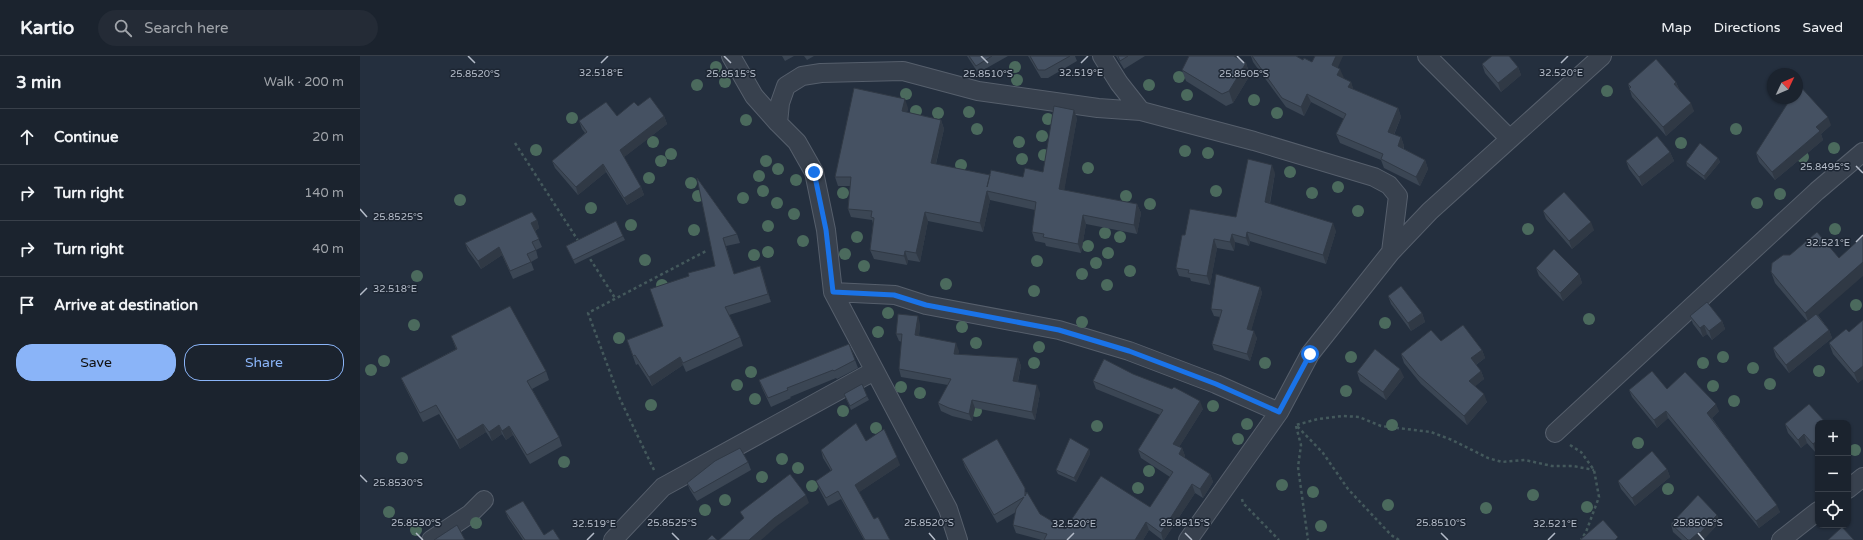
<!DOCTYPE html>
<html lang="en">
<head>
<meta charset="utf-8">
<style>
  :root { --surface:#1b232e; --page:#242b36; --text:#f1f3f6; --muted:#a0a4aa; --line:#39404a; --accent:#8ab4f8 }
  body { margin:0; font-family:"Varela Round",sans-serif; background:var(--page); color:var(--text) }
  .controls { position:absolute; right:12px; bottom:12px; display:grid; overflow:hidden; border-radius:8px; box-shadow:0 1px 3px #0004 }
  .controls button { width:36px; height:36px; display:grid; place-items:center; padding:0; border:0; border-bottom:1px solid var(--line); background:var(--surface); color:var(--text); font:20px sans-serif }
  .compass { position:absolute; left:1407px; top:12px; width:36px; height:36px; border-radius:50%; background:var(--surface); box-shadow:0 1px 3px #0004; rotate:46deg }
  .stop { position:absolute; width:12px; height:12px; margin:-9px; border:3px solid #1a73e8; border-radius:50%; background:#fff }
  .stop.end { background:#1a73e8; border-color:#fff; box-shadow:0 1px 4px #0008 }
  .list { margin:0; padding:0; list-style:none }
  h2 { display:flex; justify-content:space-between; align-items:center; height:52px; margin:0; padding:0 16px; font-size:17px }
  h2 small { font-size:13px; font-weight:400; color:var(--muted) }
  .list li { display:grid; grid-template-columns:26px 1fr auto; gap:12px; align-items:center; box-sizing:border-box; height:56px; padding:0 16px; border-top:1px solid var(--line) }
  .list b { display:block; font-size:15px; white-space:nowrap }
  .list em { font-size:13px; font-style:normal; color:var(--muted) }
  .actions { display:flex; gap:8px; padding:12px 16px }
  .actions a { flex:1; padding:9px 0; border:1px solid var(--accent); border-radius:16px; text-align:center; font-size:14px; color:var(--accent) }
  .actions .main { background:var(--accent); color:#111 }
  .icon { flex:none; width:22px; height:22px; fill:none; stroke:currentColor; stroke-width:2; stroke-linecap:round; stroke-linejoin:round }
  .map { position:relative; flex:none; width:1503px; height:484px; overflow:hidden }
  header { display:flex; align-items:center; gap:24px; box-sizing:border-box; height:56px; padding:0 20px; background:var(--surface); border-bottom:1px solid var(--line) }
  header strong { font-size:19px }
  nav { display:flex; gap:22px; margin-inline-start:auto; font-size:14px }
  .search { width:280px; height:36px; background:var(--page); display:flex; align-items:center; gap:10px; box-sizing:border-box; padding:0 14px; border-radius:22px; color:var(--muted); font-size:15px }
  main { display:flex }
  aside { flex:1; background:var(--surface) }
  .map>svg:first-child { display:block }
</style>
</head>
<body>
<header>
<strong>Kartio</strong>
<div class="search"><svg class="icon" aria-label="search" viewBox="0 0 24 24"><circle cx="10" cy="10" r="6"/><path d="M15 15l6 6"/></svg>Search here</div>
<nav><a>Map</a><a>Directions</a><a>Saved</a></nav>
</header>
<main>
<aside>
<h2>3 min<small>Walk · 200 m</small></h2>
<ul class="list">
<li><svg class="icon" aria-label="ahead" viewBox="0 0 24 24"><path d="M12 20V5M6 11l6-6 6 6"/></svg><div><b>Continue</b></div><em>20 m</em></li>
<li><svg class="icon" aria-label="right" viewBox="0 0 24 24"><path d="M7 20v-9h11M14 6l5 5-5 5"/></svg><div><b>Turn right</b></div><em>140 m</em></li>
<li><svg class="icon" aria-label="right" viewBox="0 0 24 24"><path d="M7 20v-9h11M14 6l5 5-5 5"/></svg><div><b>Turn right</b></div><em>40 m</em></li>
<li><svg class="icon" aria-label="arrive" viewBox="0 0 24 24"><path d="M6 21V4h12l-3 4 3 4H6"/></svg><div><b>Arrive at destination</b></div></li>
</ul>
<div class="actions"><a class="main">Save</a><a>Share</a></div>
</aside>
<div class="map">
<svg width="1503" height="484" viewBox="0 0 1503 484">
  <rect width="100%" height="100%" fill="#242f3e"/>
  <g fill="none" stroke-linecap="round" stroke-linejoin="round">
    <g stroke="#565f6c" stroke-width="20">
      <path id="minor" d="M371 0 394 40 418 67 437 86 454 116 466 174 473 236 588 453 598 484
        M742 0 759 27 781 55
        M1067 0 1149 82
        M418 67 420 47 426 30 442 20 461 17 543 15 618 35 738 52 781 55 894 85 1014 121 1029 129 1038 140 1031 196
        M473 236 535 239 566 249 699 274 769 295 856 328 919 356
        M1195 377 1457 135 1503 96
        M1488 433 1503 421
        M71 484 110 458 124 444
        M253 484 303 431 514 315
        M828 484 919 356 950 298 1031 196 1070 155 1242 0
        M1421 484 1458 455"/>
    </g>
    <path stroke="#44595c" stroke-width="2.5" stroke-dasharray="3 3" stroke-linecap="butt" d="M155 87 219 186
      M227 198 255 242
      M936 370 941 389 938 411 948 484
      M1210 389 1221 396 1234 414 1239 441 1226 476 1221 484
      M294 414 260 343 228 257 348 194
      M882 443 883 447 919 484
      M1039 484 1031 479 988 433 963 397 936 369 958 363 983 360 999 361 1021 370 1071 376 1092 384 1128 402 1142 406 1165 404 1192 410H1213L1234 414"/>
    <use href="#minor" stroke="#38414e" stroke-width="18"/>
  </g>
  <g fill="#4b6a5d">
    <circle cx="356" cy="11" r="6"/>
    <circle cx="655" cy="11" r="6"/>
    <circle cx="819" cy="21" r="6"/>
    <circle cx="657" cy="24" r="6"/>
    <circle cx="365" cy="26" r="6"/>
    <circle cx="337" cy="29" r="6"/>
    <circle cx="789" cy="29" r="6"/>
    <circle cx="1247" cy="35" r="6"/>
    <circle cx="546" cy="38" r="6"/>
    <circle cx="827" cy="39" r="6"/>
    <circle cx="894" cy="44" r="6"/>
    <circle cx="556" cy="55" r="6"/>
    <circle cx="609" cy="56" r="6"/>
    <circle cx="578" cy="57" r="6"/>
    <circle cx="917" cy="57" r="6"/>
    <circle cx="212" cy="62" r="6"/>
    <circle cx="688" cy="63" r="6"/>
    <circle cx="386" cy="64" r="6"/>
    <circle cx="617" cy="73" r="6"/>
    <circle cx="1376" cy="73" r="6"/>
    <circle cx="682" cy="80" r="6"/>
    <circle cx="293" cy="86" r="6"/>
    <circle cx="659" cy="86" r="6"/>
    <circle cx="1321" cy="87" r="6"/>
    <circle cx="1474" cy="92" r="6"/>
    <circle cx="176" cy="94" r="6"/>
    <circle cx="825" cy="95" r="6"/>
    <circle cx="848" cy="97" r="6"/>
    <circle cx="311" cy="98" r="6"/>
    <circle cx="684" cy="99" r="6"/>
    <circle cx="1443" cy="101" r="6"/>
    <circle cx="662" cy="103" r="6"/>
    <circle cx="301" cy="105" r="6"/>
    <circle cx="406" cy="105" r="6"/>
    <circle cx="601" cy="109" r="6"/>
    <circle cx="728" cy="112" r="6"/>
    <circle cx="418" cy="113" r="6"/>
    <circle cx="930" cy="116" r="6"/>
    <circle cx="399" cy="120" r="6"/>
    <circle cx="289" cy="122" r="6"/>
    <circle cx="436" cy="124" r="6"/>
    <circle cx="331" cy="127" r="6"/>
    <circle cx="978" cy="131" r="6"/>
    <circle cx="403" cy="135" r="6"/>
    <circle cx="856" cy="135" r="6"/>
    <circle cx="483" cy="137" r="6"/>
    <circle cx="952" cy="137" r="6"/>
    <circle cx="1420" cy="138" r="6"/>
    <circle cx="338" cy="140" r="6"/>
    <circle cx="766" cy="140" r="6"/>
    <circle cx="383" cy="142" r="6"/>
    <circle cx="100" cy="144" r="6"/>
    <circle cx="417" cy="147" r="6"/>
    <circle cx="1397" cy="147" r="6"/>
    <circle cx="790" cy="148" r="6"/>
    <circle cx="231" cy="152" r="6"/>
    <circle cx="998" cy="155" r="6"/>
    <circle cx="434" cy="158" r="6"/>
    <circle cx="271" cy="169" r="6"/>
    <circle cx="408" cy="170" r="6"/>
    <circle cx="1168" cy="173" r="6"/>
    <circle cx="1475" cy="173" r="6"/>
    <circle cx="334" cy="174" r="6"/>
    <circle cx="745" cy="177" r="6"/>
    <circle cx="497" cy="181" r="6"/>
    <circle cx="760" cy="181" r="6"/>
    <circle cx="443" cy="185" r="6"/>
    <circle cx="728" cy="190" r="6"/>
    <circle cx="408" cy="196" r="6"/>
    <circle cx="748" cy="197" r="6"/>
    <circle cx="485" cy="198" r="6"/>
    <circle cx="394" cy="199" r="6"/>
    <circle cx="285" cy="204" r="6"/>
    <circle cx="677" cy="205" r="6"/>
    <circle cx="736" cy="207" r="6"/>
    <circle cx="504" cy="210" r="6"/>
    <circle cx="770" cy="215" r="6"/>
    <circle cx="722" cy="218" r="6"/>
    <circle cx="57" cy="220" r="6"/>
    <circle cx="586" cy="228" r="6"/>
    <circle cx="302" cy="229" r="6"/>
    <circle cx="747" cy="229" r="6"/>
    <circle cx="674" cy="235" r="6"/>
    <circle cx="1496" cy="249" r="6"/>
    <circle cx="528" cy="257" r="6"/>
    <circle cx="1229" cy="263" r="6"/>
    <circle cx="722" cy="266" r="6"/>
    <circle cx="1025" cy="267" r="6"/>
    <circle cx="54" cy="269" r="6"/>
    <circle cx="602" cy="271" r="6"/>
    <circle cx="518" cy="276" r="6"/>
    <circle cx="259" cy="282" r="6"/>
    <circle cx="616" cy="287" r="6"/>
    <circle cx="679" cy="291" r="6"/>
    <circle cx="991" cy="301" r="6"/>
    <circle cx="1363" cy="301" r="6"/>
    <circle cx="24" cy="305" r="6"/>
    <circle cx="674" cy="307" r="6"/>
    <circle cx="905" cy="307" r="6"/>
    <circle cx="1343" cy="307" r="6"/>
    <circle cx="1393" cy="312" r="6"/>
    <circle cx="11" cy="314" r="6"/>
    <circle cx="1459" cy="315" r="6"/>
    <circle cx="391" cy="316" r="6"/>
    <circle cx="1410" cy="328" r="6"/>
    <circle cx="377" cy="329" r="6"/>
    <circle cx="1353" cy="330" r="6"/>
    <circle cx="541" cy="331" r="6"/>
    <circle cx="986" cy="335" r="6"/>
    <circle cx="560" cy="337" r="6"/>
    <circle cx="395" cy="343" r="6"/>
    <circle cx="1374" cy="345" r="6"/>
    <circle cx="291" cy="349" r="6"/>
    <circle cx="853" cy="350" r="6"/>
    <circle cx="483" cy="355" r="6"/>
    <circle cx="616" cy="355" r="6"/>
    <circle cx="887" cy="368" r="6"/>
    <circle cx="1032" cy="369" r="6"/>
    <circle cx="737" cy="370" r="6"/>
    <circle cx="516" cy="372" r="6"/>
    <circle cx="878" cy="383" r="6"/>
    <circle cx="1278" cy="387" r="6"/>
    <circle cx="1495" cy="394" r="6"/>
    <circle cx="42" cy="402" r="6"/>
    <circle cx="422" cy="403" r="6"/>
    <circle cx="204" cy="406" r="6"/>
    <circle cx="438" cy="412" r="6"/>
    <circle cx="789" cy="415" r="6"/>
    <circle cx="402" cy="421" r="6"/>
    <circle cx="922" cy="429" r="6"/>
    <circle cx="452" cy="430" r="6"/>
    <circle cx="778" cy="432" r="6"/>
    <circle cx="1308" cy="433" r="6"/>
    <circle cx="953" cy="436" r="6"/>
    <circle cx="1173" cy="439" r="6"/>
    <circle cx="365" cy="444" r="6"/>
    <circle cx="1028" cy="449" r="6"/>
    <circle cx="1227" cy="451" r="6"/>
    <circle cx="1126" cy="452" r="6"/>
    <circle cx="345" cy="454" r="6"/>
    <circle cx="29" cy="456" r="6"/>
    <circle cx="116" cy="467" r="6"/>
    <circle cx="961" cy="470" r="6"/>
    <circle cx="56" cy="474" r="6"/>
  </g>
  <path fill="#3b4654" d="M422 0H434L425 5Z
    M444 0H454L447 4Z
    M607 0H648L618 17Z
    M668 0H715L717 5 688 22H681Z
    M756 0H785L764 13Z
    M891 0H936L943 4 952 6 978 12 983 23 991 26 993 33 1038 52 1041 61 1034 79 1041 81 1044 90V93L1065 104 1068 113 1060 130 1024 112 1021 104 980 87 976 78 984 63 951 46 944 60 926 51 893 6Z
    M886 7 890 19 873 47 866 50 826 25 822 14Z
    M1122 8 1158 11 1161 19 1141 36 1125 17Z
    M1316 26 1319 33 1334 55 1306 80 1272 41 1268 28Z
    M278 50 304 60 307 68 264 101 281 131 284 139 267 149 246 116 218 139 195 112 192 105 225 77 222 73 219 65 257 60Z
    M548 52 547 56 581 64 584 73 576 108 630 119 663 121 683 116 717 62 704 134 777 148 781 157 777 178 726 168 721 197 686 190 685 187 675 185 672 176 675 154 630 144 623 176 568 165 560 206 548 204 547 209 514 203 510 194 513 168 512 164 491 161 488 153 490 130H478L475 121Z
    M1471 69 1461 78 1463 84 1415 124 1399 106 1396 97Z
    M1310 96 1314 105 1282 130 1269 113 1266 105Z
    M1358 102 1360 106 1345 124 1327 110 1326 106Z
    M915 117 910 148 976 175 966 208 890 185 889 190 875 186 874 195 857 192 850 229 831 225 830 222 819 220 816 212 825 179 876 161Z
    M337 122 377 178 380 187 366 190 374 218 400 210 411 246 369 259 380 281 383 290 326 316 323 309 292 330 278 308 276 309 267 284 303 270 329 220 355 210Z
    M1183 155 1234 174 1212 193 1186 163Z
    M177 164 179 172 175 175 182 191 176 194 178 202 171 206 174 214 153 223 142 199 121 213 108 195 105 187Z
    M263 180 265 184 215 208 206 190Z
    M1176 212 1219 218 1222 227 1203 245 1179 220Z
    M1411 216 1458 259 1469 274 1472 282 1429 317 1416 301 1413 292 1447 265 1415 227Z
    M900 231 902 237 891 274 897 282 890 305 854 294 852 288 860 261 854 260 851 253Z
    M1028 240 1062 257 1065 266 1051 275 1031 248Z
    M1330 260 1362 265 1365 273 1352 284 1347 278 1343 281 1333 268Z
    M1503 264V323L1498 327 1473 298 1469 287 1489 276Z
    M560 268 559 280 599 295 598 298 658 302 661 310 658 326 680 337 675 364 615 352 612 365 592 360 581 355 578 347 588 329 541 321 539 313 542 286 539 285 536 278Z
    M91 280 186 315 189 324 172 333 199 381 202 390 170 408 153 379 146 384 142 378 132 385 126 376 100 393 79 358 63 366 45 331 41 322 96 293Z
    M1081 285 1122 294 1125 302 1116 309 1121 315 1124 323 1115 330 1127 346 1107 369 1061 328 1044 307 1041 298Z
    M489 288 498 312 477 323 476 322 430 341 431 342 411 351 402 332 399 324Z
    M997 316 1044 321 1026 344 1000 325Z
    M773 318 843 353 819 391 822 392 825 400 824 402 850 418 853 426 843 442 835 437 804 484H802L789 474 783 484H682L656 477 653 469 656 456 637 467 605 411 602 403 667 437 680 458 705 473 790 451 810 421 781 402 778 394 800 359 736 333 733 325Z
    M1307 333 1359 355 1352 362 1420 456 1399 472 1308 362 1297 372 1272 341 1269 334Z
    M484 338 507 340 509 344 491 354Z
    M1466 367 1456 397 1447 387 1441 392 1428 377 1425 368Z
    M506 385 540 409 499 436 514 463 530 484H504L481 443 468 450 459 433 456 425 471 415 463 402 461 394Z
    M729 393 730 398 716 426 698 418 696 414Z
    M388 406 391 414 337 445 330 434 327 427Z
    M1307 413 1310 421 1275 450 1261 433 1258 425Z
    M145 455 184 479 200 484H163L148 462Z
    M1357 459 1360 466 1343 484 1341 483 1340 484H1322L1313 476 1311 468Z"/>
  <path fill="#303945" d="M976 0H983L975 18 972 9Z
    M886 7 890 19 873 47 869 35Z
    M1158 11 1161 19 1141 36 1138 27Z
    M980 13 984 22 981 28 977 19Z
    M991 26 994 35 988 31Z
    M1316 26 1319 34 1314 28Z
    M947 38 951 46 944 60 941 51Z
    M545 43 548 52 545 64 542 55Z
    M1331 47 1334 55 1306 80 1303 71Z
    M1038 52 1041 61 1031 85 1028 76Z
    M714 54 717 62 703 142 699 133Z
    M304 60 307 68 263 102 260 94Z
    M1468 61 1471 69 1461 78 1463 84 1415 124 1412 116 1456 71Z
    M581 64 584 73 574 115 571 107Z
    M1041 81 1044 90 1041 98 1038 90Z
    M1310 96 1314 105 1282 130 1279 121Z
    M1358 102 1360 106 1345 124 1344 120Z
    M1065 104 1068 113 1060 130 1056 121Z
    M243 108 246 116 218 139 216 131Z
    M912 109 915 117 908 155 905 146Z
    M281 131 284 139 267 149 264 142Z
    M627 135 630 144 623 176 620 167Z
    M777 148 781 157 777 178 774 169Z
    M565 156 568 165 560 206 556 197Z
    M723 159 726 168 721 197 718 188Z
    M177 164 179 172 174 175 171 167Z
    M1231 166 1234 174 1212 193 1209 185Z
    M973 167 976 175 966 208 963 199Z
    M887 176 890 185 889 190 886 182Z
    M872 178 875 186 874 195 870 186Z
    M363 182 366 190 377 226 374 218Z
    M854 183 857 192 850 229 847 220Z
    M139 191 142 199 121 213 118 205Z
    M545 195 548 204 547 209 544 200Z
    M1503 206V220L1449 267 1445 257Z
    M400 210 403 218 411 246 408 238Z
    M1219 218 1222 227 1203 245 1200 237Z
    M900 231 902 237 890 279 887 273Z
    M1062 257 1065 266 1051 275 1048 267Z
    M558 260 560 268 558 287 555 279Z
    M1362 265 1365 273 1352 284 1349 275Z
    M1344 269 1347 278 1343 281 1340 272Z
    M1469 274 1472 282 1429 317 1426 309Z
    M894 275 897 282 890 305 887 298Z
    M596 287 599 295 597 306 594 298Z
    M1122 294 1125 302 1114 310 1111 302Z
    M320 301 323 309 292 330 289 321Z
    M658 302 661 310 656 333 653 325Z
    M1503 310V323L1498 327 1494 317Z
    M1040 313 1044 321 1026 344 1023 336Z
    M1121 315 1124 323 1112 333 1109 325Z
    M677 329 680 337 675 364 672 356Z
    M1124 338 1127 346 1107 369 1104 360Z
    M612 344 615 352 612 365 609 358Z
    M840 345 843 353 816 396 813 388Z
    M1356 348 1359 355 1350 364 1347 357Z
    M1306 355 1308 362 1297 372 1294 364Z
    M123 368 126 376 100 393 97 384Z
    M139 369 142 378 132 385 129 376Z
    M149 370 153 379 146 384 142 375Z
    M1444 378 1447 387 1441 392 1438 384Z
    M1458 384V395L1456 397 1453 388Z
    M822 392 825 400 822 407 819 398Z
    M729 393 730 398 716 426 714 422Z
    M537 401 540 409 498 437 495 429Z
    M1307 413 1310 421 1275 450 1272 442Z
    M850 418 853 426 843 442 840 433Z
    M832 428 835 437 804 484H803L801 477Z
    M446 439 449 447 417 470 401 484H389L414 462Z
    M1417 449 1420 456 1399 472 1396 465Z
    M1357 459 1360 466 1343 484 1340 477Z
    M786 466 789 474 783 484H775Z
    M1339 476 1341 483 1340 484H1330Z"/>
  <path fill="#455162" stroke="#303945" d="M609 0H632L616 10Z
    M670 0H710L685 14H678Z
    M758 0H768L760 5Z
    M829 0H874L886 7 869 35 862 38 822 14Z
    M892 0H936L943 4 944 2 952 6 955 0H976L972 9 980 13 977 19 991 26 988 31 1038 52 1028 76 1041 81 1038 90 1065 104 1056 121 1021 103 1023 98 976 78 986 58 947 38 941 51 922 42Z
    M1132 0H1149L1158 11 1138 27 1122 8Z
    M1296 3 1316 26 1314 28 1331 47 1303 71 1269 33 1271 31 1268 28Z
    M1439 29 1468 61 1456 71 1460 75 1412 116 1396 97 1431 42H1437V32Z
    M494 32 545 43 542 55 581 64 571 107 630 119 627 131 631 114 663 121 665 112 683 116 694 50 714 54 699 133 777 148 774 169 723 159 718 188 683 181 684 178 672 176 676 146 627 135 620 167 565 156 556 197 545 195 544 200 510 194 514 162 511 161 512 155 488 153 491 121H475Z
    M290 41 304 60 260 94 281 131 264 142 243 108 216 131 192 105 227 76 219 65 246 46 257 60 274 46 278 50Z
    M1297 80 1310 96 1279 121 1266 105Z
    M1340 87 1358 102 1344 120 1326 106Z
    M888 103 912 109 905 146 973 167 963 199 887 176 886 182 872 178 870 186 854 183 847 220 828 217 829 214 816 212 822 179H825L830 153 876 161Z
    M337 122 377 178 363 182 374 218 400 210 408 238 365 251 380 281 323 307 320 301 289 321 275 299 273 300 267 284 303 270 290 233 329 220 328 217 355 210Z
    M1204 136 1231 166 1209 185 1183 155Z
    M172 156 177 164 171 167 179 183 172 186 176 194 167 198 171 206 150 215 139 191 118 205 105 187Z
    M256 165 263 180 213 204 206 190Z
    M1457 176 1479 202 1503 180V206L1445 257 1411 216 1412 207 1423 199H1430Z
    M1194 193 1219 218 1200 237 1176 212Z
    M856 218 900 231 887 273 894 275 887 298 852 288 862 254 851 253Z
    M1041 230 1062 257 1048 267 1028 240Z
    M1347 246 1362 265 1349 275 1344 269 1340 272 1330 260Z
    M150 250 186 315 167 325 199 381 167 399 149 370 142 375 139 369 129 376 123 368 97 384 76 349 60 357 41 322 97 293 91 280Z
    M538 258 558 260 555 279 596 287 594 298 658 302 653 325 677 329 672 356 612 344 609 358 589 352 578 347 591 323 539 313 542 278H536Z
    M1456 258 1469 274 1426 309 1413 292Z
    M1503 264V310L1494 317 1469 287 1486 273 1489 276Z
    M1103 269 1122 294 1111 302 1121 315 1109 325 1124 338 1104 360 1058 319 1041 298 1071 274 1081 285Z
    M489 288 495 304 474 315 473 314 427 332 428 334 408 342 399 324Z
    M1015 293 1040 313 1023 336 997 316Z
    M744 303 773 318 812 333 814 331 840 345 813 388 822 392 819 398 850 418 840 433 832 428 801 477 786 466 775 484H684L687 478 653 469 656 453 664 441 634 459 602 403 637 383 665 432V440L667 436 680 458 705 473 741 420 790 451 813 416 778 394 803 354 733 325Z
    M1292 315 1307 333 1325 316 1356 348 1347 357 1417 449 1396 465 1306 355 1294 364 1269 334Z
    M502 328 507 340 490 350 484 338Z
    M1449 348 1466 367H1458V384L1453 388 1444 378 1438 384 1425 368Z
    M496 367 506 385 524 373 537 401 495 429 514 463 518 461 530 484H505L478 435 466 442 456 425 472 414 461 394Z
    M710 382 729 393 714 422 696 414Z
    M380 392 388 406 334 437 327 427 355 405Z
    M1292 395 1307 413 1272 442 1258 425Z
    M430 418 446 439 414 462 389 484H359L384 462 380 456Z
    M1338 439 1357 459 1340 477 1339 476 1330 484H1328L1311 468Z
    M163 445 184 479 193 473 200 484H165L145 455Z
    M1243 464 1258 481 1255 484H1220Z
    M97 469 105 484H74Z
    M1482 471 1494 484H1468Z
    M352 479 357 484H347Z"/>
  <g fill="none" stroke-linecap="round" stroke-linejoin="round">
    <path stroke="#1a73e8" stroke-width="5" d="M454 116 466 174 473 236 534 239 566 249 699 274 769 295 856 328 919 356 950 298"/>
  </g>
  <path fill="none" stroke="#b4bcc9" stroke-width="1.5" d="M108 0 115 7M364 0 371 7M621 0 628 7M877 0 884 7M241 7 248 0M721 7 728 0M1201 7 1208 0M1496 110 1503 117M0 153 7 161M1496 186 1503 179M0 239 7 232M0 419 7 426M56 477 63 484M312 477 319 484M569 477 575 484M825 477 832 484M1081 477 1088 484M1338 477 1344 484M227 484 234 477M707 484 714 477M1188 484 1195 477"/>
  <g font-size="10" text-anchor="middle" fill="#b4bcc9" stroke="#1d2633" stroke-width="3" stroke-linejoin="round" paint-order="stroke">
    <text x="241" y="20">32.518°E</text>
    <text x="721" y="20">32.519°E</text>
    <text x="1201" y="20">32.520°E</text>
    <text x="115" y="21">25.8520°S</text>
    <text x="371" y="21">25.8515°S</text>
    <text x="628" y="21">25.8510°S</text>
    <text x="884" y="21">25.8505°S</text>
    <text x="1465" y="114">25.8495°S</text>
    <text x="38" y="164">25.8525°S</text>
    <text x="1468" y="190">32.521°E</text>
    <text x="35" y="236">32.518°E</text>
    <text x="38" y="430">25.8530°S</text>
    <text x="56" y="470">25.8530°S</text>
    <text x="312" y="470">25.8525°S</text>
    <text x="569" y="470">25.8520°S</text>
    <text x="825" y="470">25.8515°S</text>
    <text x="1081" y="470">25.8510°S</text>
    <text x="1338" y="470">25.8505°S</text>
    <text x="234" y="471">32.519°E</text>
    <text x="714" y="471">32.520°E</text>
    <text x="1195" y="471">32.521°E</text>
  </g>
</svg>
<div class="controls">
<button>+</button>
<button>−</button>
<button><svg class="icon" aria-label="locate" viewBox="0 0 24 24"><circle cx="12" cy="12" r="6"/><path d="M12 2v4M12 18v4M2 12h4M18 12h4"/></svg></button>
</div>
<svg class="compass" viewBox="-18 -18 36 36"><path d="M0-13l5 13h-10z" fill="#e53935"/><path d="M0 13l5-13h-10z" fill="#a0a4aa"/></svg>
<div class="stop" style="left:950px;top:298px"></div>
<div class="stop end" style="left:454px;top:116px"></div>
</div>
</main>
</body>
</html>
